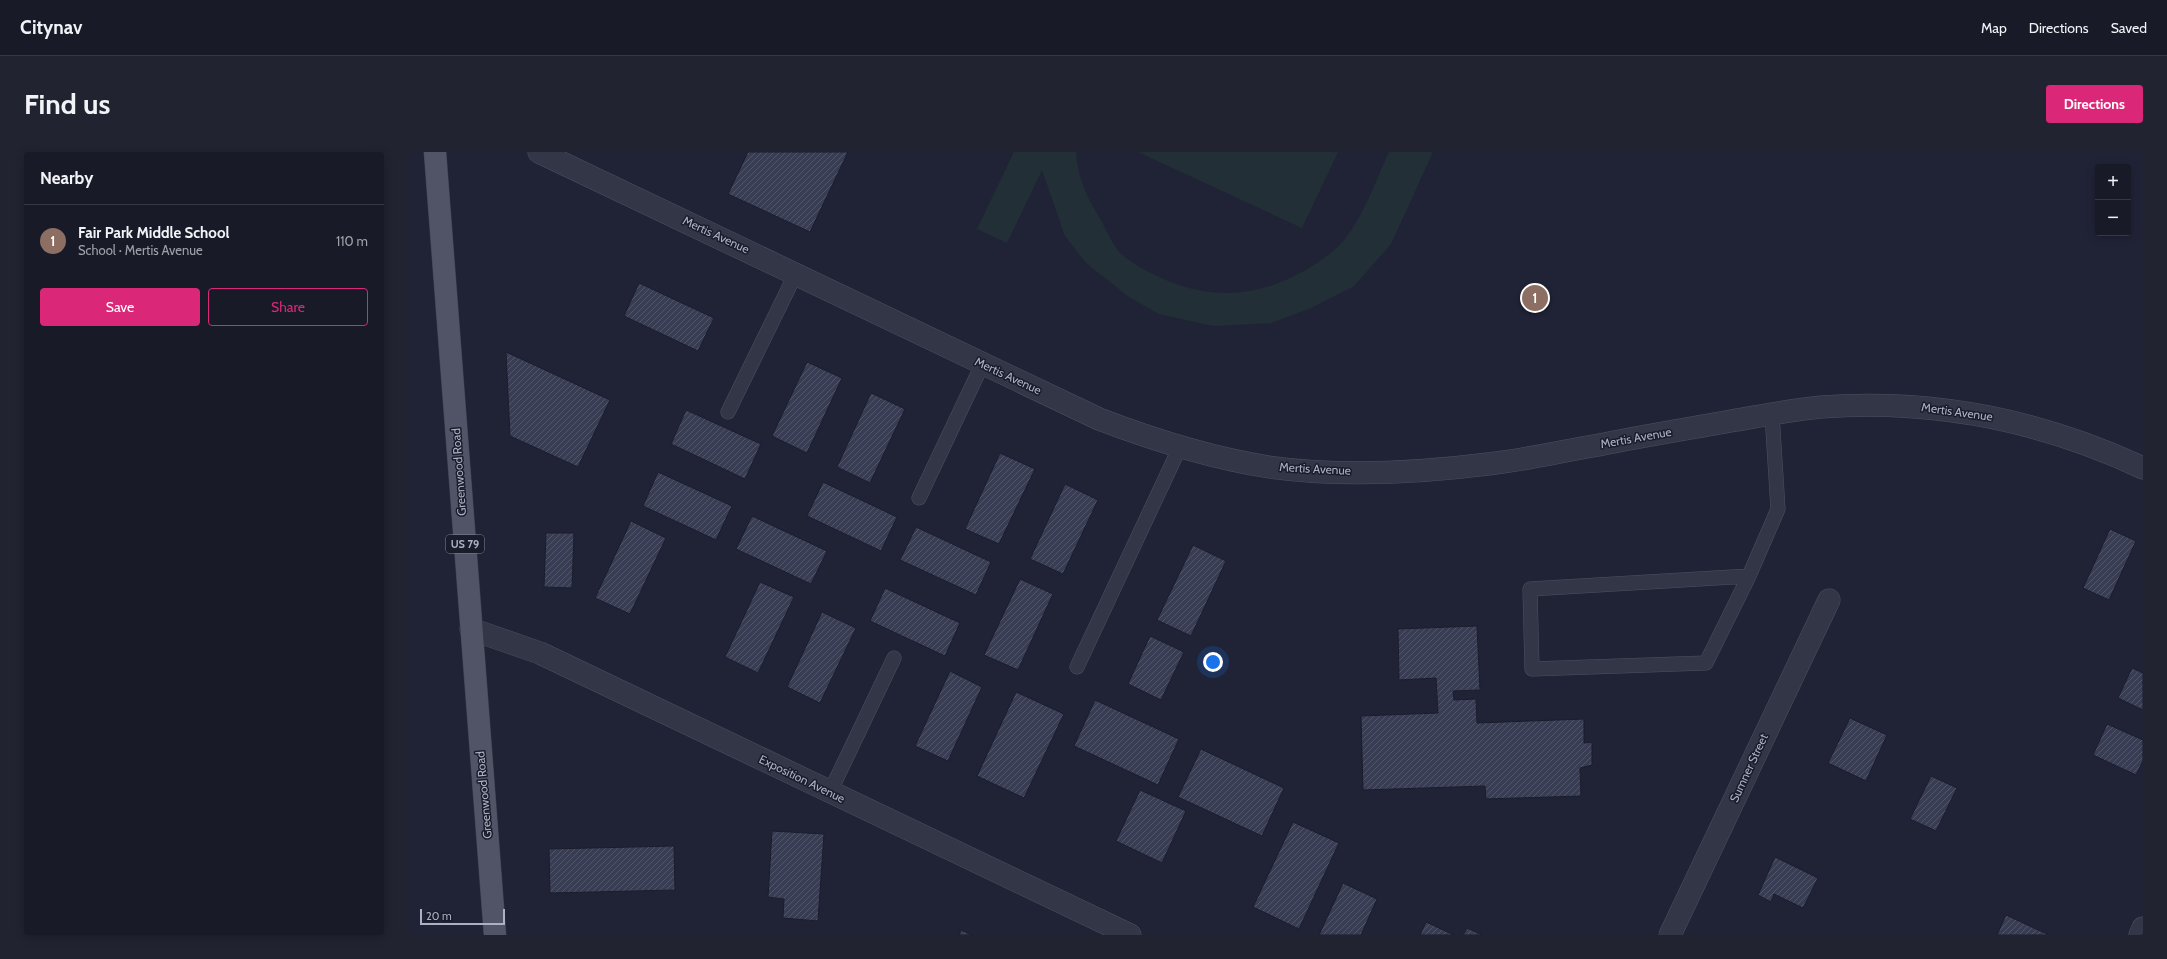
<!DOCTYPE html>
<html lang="en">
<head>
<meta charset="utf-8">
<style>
  :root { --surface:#181a28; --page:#212330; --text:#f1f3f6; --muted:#9fa1a8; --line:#363845; --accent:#db2777 }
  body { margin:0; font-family:Cabin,sans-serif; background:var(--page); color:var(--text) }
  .controls { position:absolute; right:12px; top:12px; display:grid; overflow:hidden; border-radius:4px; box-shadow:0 2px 10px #0003 }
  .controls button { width:36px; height:36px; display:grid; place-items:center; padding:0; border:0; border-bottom:1px solid var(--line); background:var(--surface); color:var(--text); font:20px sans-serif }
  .scale { position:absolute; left:12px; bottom:10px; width:85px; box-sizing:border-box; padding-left:4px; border:2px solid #adb0c4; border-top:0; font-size:11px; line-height:14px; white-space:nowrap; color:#adb0c4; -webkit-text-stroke:3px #191c2b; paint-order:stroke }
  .you { position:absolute; left:805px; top:510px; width:14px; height:14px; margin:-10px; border:3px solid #fff; border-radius:50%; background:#1a73e8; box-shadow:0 0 0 6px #1a73e833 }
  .badge { display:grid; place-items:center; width:26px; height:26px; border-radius:50%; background:var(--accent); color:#fff; font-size:13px; font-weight:700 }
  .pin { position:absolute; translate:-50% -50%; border:2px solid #fff; box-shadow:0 1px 4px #0006 }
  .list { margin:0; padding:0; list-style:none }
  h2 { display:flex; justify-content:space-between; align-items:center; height:52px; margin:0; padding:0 16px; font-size:17px }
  h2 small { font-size:13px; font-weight:400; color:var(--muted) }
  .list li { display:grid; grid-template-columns:26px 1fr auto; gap:12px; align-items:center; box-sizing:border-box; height:72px; padding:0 16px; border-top:1px solid var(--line) }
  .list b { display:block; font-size:15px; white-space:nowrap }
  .list p { margin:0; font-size:13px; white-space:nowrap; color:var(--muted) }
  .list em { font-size:13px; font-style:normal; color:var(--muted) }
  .actions { display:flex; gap:8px; padding:12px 16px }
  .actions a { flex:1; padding:9px 0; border:1px solid var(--accent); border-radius:4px; text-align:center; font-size:14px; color:var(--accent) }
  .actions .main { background:var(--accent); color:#fff }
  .map { position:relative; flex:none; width:1735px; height:783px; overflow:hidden; border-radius:4px }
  header { display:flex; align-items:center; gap:24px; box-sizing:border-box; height:56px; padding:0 20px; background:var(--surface); border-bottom:1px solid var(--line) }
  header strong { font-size:19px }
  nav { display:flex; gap:22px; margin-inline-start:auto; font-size:14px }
  .intro { display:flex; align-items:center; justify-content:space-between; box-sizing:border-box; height:96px; padding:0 24px }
  h1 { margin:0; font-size:28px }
  .button { padding:10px 18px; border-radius:4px; background:var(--accent); color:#fff; font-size:14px; font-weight:700 }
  main { display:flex; gap:24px; padding:0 24px }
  aside { flex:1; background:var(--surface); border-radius:4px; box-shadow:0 2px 10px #0003 }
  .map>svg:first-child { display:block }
</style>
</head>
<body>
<header>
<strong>Citynav</strong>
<nav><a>Map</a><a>Directions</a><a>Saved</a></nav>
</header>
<div class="intro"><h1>Find us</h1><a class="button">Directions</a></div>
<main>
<aside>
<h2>Nearby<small></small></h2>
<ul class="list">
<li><span class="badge" style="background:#8d6e63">1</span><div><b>Fair Park Middle School</b><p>School · Mertis Avenue</p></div><em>110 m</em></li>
</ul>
<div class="actions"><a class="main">Save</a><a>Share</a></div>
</aside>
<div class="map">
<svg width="1735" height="783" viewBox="0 0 1735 783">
  <defs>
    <pattern id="building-hatch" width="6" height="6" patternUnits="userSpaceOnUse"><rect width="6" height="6" fill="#393d54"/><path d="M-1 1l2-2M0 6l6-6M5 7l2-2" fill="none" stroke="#53566b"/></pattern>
  </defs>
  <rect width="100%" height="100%" fill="#202336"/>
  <path fill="#222f37" d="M606 0H668C669 26 681 49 694 70 699 80 705 93 712 101 723 111 738 119 751 125 812 154 869 142 923 101 951 79 966 32 981 0H1025L983 92 946 134 903 156 863 171 805 174 751 162 721 145 678 111 657 84 634 18 599 91 569 77Z
    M730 0H930L894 76Z"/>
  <path fill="url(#building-hatch)" stroke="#1b1d2d" d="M340 0H440L402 80 320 42Z
    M231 131 306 166 290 199 216 164Z
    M98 200 202 248 170 315 102 284Z
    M399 210 434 226 399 301 364 284Z
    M463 241 497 257 462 331 429 315Z
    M278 258 353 292 337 327 263 292Z
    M592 301 627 317 591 392 557 377Z
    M250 320 324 354 308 388 235 354Z
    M415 330 489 365 473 399 399 364Z
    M657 332 690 348 655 422 622 407Z
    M344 364 419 399 403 432 328 397Z
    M223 369 258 386 222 462 187 446Z
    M508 375 583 410 568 443 492 408Z
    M1702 377 1728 389 1701 448 1675 436Z
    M138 381H166L164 436 136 435Z
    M785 393 818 409 783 484 749 468Z
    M612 427 645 442 610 518 576 503Z
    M352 430 386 445 350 521 317 505Z
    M477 436 552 471 537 504 462 469Z
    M414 460 448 476 412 551 379 535Z
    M1069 474 1072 538 1045 539 1046 548 1068 547 1069 571 1176 567V591L1184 590V613L1172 616 1173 644 1078 647 1077 634 955 638 953 564 1030 561 1028 526 991 528 990 477Z
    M742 484 776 500 753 548 720 532Z
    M1724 516 1735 521V558L1710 546Z
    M542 519 574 535 540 609 507 594Z
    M608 540 656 562 616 646 569 624Z
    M687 548 771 587 750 633 666 594Z
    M1442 566 1479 583 1458 629 1420 611Z
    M1699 572 1735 588V609L1728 623 1685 603Z
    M793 597 876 636 854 684 770 645Z
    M1523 624 1549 636 1528 679 1502 667Z
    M732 638 778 659 754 711 708 689Z
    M885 670 931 691 891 777 845 755Z
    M364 679 416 682 410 769 375 766 376 747 360 745Z
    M266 694 267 738 142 741 141 697Z
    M1367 705 1410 726 1395 756 1366 742 1363 750 1350 743Z
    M935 731 969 747 953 783H911Z
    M1598 763 1641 783H1589Z
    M1018 770 1046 783H1012Z
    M1059 776 1074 783H1055Z
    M553 778 564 783H551Z"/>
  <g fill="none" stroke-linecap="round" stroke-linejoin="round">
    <g stroke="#4e5062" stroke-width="15">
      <path id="service" d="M320 260 388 121
        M511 346 574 213
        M1341 424 1298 511 1124 517 1122 437 1341 424 1370 357 1364 262
        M669 515 772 295
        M422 640 486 506"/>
    </g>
    <g stroke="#4e5062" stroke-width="23">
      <path id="minor" d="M63 477 132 501 722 783
        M1262 783 1421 448"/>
    </g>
    <g stroke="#4e5062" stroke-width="23">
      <path id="tertiary" d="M131 0 691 267C746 288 803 306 861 315 932 325 1009 321 1080 312 1118 308 1154 299 1191 293 1235 284 1279 277 1323 269 1352 264 1383 258 1413 255 1525 247 1633 268 1735 316
        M1732 783 1735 776"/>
    </g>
    <g stroke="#3d3f50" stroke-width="23">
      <path id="primary" d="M27 0 87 783"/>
    </g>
    <use href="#service" stroke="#333647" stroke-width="14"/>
    <use href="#minor" stroke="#333647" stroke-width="22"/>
    <use href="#tertiary" stroke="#333647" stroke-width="22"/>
    <use href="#primary" stroke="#515467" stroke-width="22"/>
  </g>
  <g text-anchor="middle" stroke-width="3" stroke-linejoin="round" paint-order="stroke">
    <rect fill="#191c2b" stroke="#818496" stroke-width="1" x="38" y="383" width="38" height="18" rx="3"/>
    <g font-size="11" font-weight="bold" fill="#adb0c4">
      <text x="57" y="396">US 79</text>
    </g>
    <g font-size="12" fill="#adb0c4" stroke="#191c2b">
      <text transform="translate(308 83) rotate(25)" y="4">Mertis Avenue</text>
      <text transform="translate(600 224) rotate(25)" y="4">Mertis Avenue</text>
      <text transform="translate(1549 260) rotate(8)" y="4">Mertis Avenue</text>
      <text transform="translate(1228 286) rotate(-10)" y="4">Mertis Avenue</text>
      <text transform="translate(907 317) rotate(3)" y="4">Mertis Avenue</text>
      <text transform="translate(51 320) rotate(-94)" y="4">Greenwood Road</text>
      <text transform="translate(1341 616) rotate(-65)" y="4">Sumner Street</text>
      <text transform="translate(394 627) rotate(26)" y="4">Exposition Avenue</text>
      <text transform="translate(76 643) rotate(-95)" y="4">Greenwood Road</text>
    </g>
  </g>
</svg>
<div class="controls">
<button>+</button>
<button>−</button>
</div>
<div class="scale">20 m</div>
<div class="you"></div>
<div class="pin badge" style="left:1127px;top:146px;background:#8d6e63">1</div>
</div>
</main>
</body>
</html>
